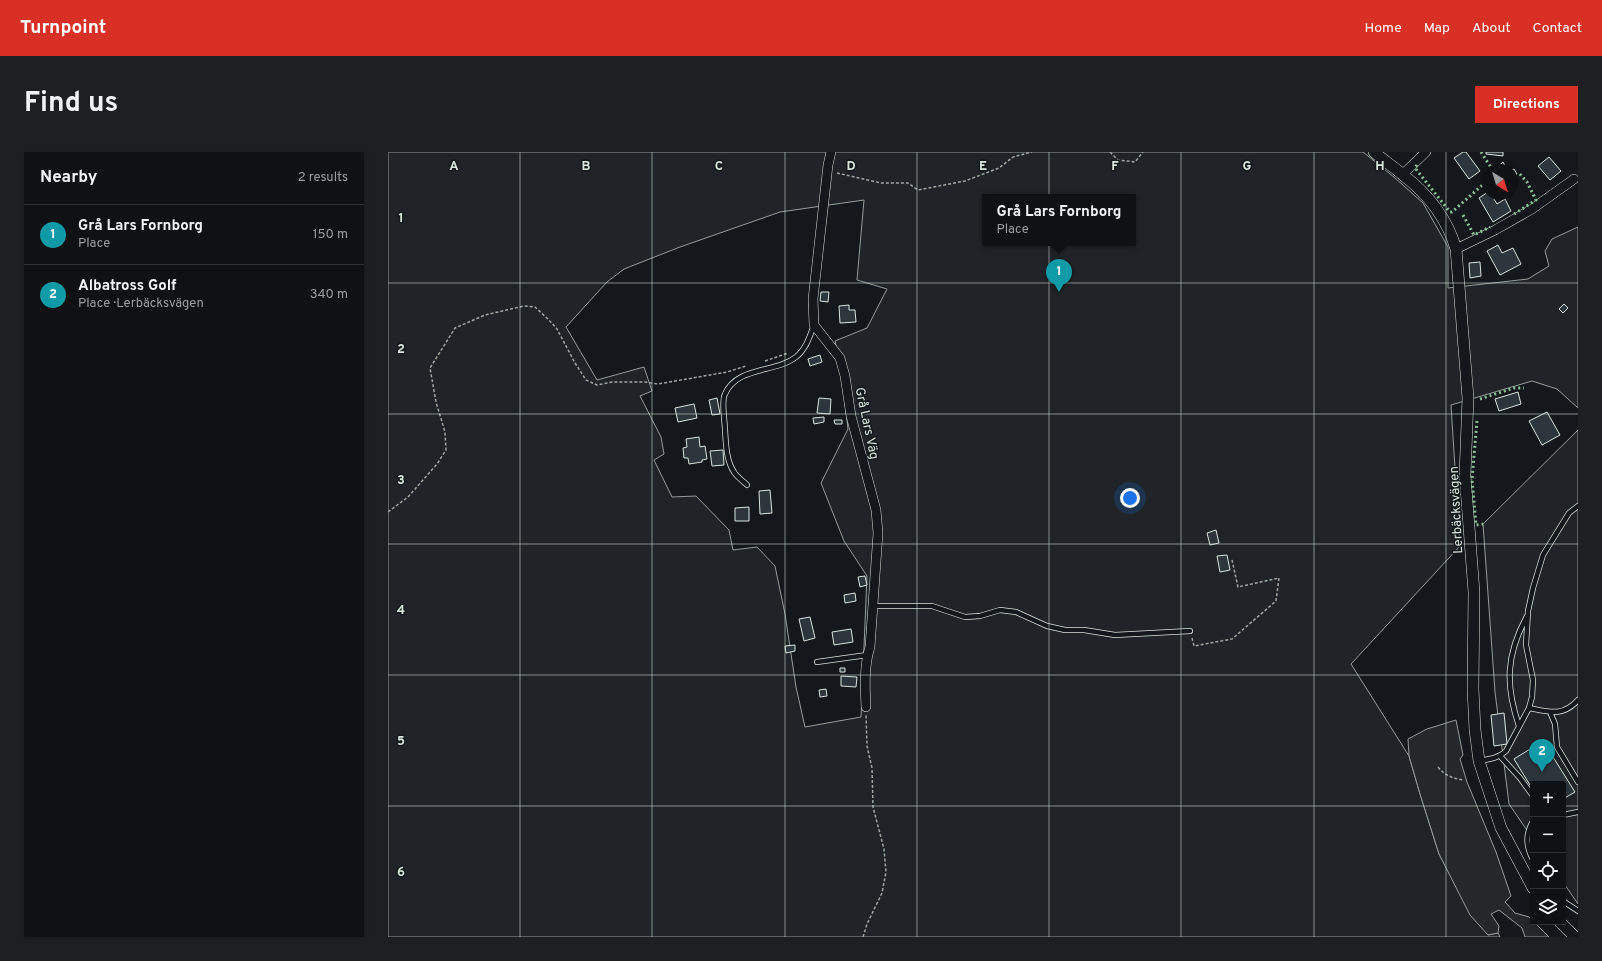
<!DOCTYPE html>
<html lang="en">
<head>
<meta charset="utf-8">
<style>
  :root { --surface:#0f1215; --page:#1d2022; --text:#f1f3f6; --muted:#9b9ea0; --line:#2f3234; --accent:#d93025 }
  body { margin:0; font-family:Overpass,sans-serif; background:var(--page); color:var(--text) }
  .controls { position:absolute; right:12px; bottom:12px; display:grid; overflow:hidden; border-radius:0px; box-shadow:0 2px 6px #0003 }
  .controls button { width:36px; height:36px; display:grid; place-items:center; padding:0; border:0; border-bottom:1px solid var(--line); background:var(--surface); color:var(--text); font:20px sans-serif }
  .compass { position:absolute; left:1094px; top:12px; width:36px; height:36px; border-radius:50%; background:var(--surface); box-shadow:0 2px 6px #0003; rotate:142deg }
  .you { position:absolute; left:742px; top:346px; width:14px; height:14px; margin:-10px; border:3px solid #fff; border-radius:50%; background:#1a73e8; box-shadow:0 0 0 6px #1a73e833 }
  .badge { display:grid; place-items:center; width:26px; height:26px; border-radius:50%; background:var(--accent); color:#fff; font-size:13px; font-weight:700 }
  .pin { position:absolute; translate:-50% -33px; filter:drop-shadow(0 1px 2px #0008) }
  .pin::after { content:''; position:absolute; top:21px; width:14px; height:12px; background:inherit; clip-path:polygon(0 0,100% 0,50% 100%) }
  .popup { position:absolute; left:594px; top:42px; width:154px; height:52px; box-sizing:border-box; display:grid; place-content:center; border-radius:0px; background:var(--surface); filter:drop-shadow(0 1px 3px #0005); font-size:13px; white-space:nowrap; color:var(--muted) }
  .popup b { font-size:15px; color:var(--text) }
  .popup::after { content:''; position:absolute; left:50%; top:100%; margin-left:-8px; border:8px solid transparent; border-top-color:var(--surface) }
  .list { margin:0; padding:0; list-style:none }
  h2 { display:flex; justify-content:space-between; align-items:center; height:52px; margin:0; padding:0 16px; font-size:17px }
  h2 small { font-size:13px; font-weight:400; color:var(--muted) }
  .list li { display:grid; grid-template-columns:26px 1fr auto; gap:12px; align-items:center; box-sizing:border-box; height:60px; padding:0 16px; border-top:1px solid var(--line) }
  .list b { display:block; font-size:15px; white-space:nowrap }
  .list p { margin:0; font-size:13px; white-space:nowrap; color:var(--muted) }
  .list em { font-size:13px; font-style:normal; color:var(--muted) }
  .icon { flex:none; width:22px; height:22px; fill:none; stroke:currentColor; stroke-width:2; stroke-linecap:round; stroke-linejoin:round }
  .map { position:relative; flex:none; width:1190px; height:785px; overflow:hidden; border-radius:0px }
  header { display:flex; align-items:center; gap:24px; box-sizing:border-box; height:56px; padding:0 20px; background:var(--accent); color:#fff }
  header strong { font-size:19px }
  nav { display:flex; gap:22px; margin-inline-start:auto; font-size:14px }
  .intro { display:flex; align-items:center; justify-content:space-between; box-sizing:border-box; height:96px; padding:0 24px }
  h1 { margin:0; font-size:28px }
  .button { padding:10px 18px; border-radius:0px; background:var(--accent); color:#fff; font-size:14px; font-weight:700 }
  main { display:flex; gap:24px; padding:0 24px }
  aside { flex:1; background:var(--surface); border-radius:0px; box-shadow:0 2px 6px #0003 }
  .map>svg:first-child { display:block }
</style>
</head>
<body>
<header>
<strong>Turnpoint</strong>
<nav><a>Home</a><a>Map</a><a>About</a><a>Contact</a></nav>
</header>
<div class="intro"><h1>Find us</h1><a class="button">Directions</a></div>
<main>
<aside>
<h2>Nearby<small>2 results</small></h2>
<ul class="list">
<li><span class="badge" style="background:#0f9aa8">1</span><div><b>Grå Lars Fornborg</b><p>Place</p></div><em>150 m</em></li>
<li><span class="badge" style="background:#0f9aa8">2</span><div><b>Albatross Golf</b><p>Place · Lerbäcksvägen</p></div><em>340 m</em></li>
</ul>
</aside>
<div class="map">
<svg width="1190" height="785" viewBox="0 0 1190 785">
  <rect width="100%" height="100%" fill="#14181c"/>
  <path fill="#202428" stroke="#939e99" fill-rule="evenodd" d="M0 0H975L1007 26 1035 51 1060 95V136L1140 127 1161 114 1157 99 1164 87 1190 75V256L1169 237 1144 229 1063 253 1072 394 963 512 1021 604 1032 642 1051 702 1065 728 1100 783 1110 781 1112 785H0ZM597 45H745V91H597ZM476 48 469 128 499 137 479 176 447 189 453 218 460 277 433 331 456 389 479 424 473 565 417 575 408 535 397 462 387 414 369 395 345 398 341 378 308 344 284 345 266 308 276 302 273 285 252 244 264 239 256 215 209 228 178 175 219 130 236 117 292 95 392 60Z
    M1190 278V752L1175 730V632H1145V687L1121 652 1107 540 1095 372Z"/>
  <path fill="#24282b" stroke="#939e99" d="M1068 568 1075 603 1072 607 1079 630 1108 700 1123 744 1117 750 1127 761 1141 765 1161 785H1137L1134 776 1111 758 1103 762 1111 774 1110 781 1100 783 1082 763 1051 702 1032 642 1021 604 1020 587 1039 577Z"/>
  <path fill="#2c363c" stroke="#d8e6dc" d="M1075 0H1078L1092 19 1081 27 1066 6Z
    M1098 0H1115V4L1098 2Z
    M1161 5 1173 19 1162 28 1150 14Z
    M1115 10 1117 14 1111 18H1106Z
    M1126 17 1129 22 1124 25V18Z
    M1100 40V42H1103L1109 52 1117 47 1123 59 1105 70 1091 46Z
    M1110 93 1114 101 1125 96 1133 112 1112 123 1099 99Z
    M1092 110 1093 124 1082 126 1081 111Z
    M433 140H441L440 150 432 149Z
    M1176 152 1180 156 1175 161 1171 157Z
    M461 153V158H467L468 170 452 171 451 154Z
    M432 203 434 210 422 214 420 207Z
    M1130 240 1133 252 1111 259 1107 247Z
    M329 246 332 262 324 263 321 248Z
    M431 246 443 247 442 262 429 261Z
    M306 252 309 266 290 270 287 256Z
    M1159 260 1172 283 1154 293 1141 269Z
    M436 265V270L426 272 425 266Z
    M446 268H454V272H447Z
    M311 285 312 295 317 294 319 307 314 308V310L301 312 300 306H296L295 296 299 295 298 287Z
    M335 298 336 313 324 314 322 299Z
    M382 338 384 361 372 362 371 339Z
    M361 355V369H347V356Z
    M828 378 831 391 822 393 819 381Z
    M839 403 842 418 832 420 829 404Z
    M477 424 479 433 472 435 470 425Z
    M467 441 468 449 457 451 456 443Z
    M422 465 427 486 416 489 411 467Z
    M463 477 465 490 446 493 444 480Z
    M407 493V499L398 501 397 494Z
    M452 516H457V520H452Z
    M453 524 469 525 468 535 453 534Z
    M438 537 439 544 432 545 431 538Z
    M1116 561 1119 592 1106 594 1103 563Z
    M1155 589 1187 640 1175 647V632H1145V638L1126 607Z"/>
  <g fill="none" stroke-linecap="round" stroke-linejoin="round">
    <g stroke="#d8e6dc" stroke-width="6">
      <path id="service" d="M359 333C355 329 349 325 346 320 338 308 338 292 337 278 337 270 333 249 337 242 349 214 388 221 408 205 418 197 422 184 426 173
        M485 454H544L577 465 592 464 612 458 628 460 659 474 677 478H696L727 483 802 479
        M429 510 479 503
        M1141 556C1161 560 1175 565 1190 548
        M1162 560 1167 572 1169 595 1190 630
        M1131 574C1117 533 1118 503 1139 464
        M1112 604 1132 626 1145 644
        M1091 609C1101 607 1111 606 1118 599L1141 556 1144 545 1145 528 1138 493 1140 459 1145 436 1155 403 1181 361 1190 354
        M1175 663 1190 660
        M1145 669C1137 683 1138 694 1145 708
        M1175 749 1190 759"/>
    </g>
    <g stroke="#d8e6dc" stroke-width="10">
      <path id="minor" d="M443 0 440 13 425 147 426 173 452 206 457 224 463 264 488 358 490 381 482 495C476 513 477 536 478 555
        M1015 22 1038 0
        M1068 97 1107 78 1144 57 1186 27"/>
    </g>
    <g stroke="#d8e6dc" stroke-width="12">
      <path id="tertiary" d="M986 0C995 8 1006 15 1015 23 1040 42 1059 66 1068 97L1080 246 1077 323 1086 440 1085 537 1087 578 1091 609 1113 676 1145 736
        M1172 770 1187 785"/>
    </g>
    <path stroke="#9da8a2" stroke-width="1.5" stroke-dasharray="3 2" stroke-linecap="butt" d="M722 0 730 8 747 10 755 0
      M449 21 493 31H520L530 38 577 29 611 16 625 5 644 0
      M377 209 400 201
      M0 360 20 345 49 312 58 298 57 280 48 250 42 216 67 176 97 163 136 154 147 155 161 168 169 177 187 211 198 228 209 233 224 230H257L270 232 339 220 358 214
      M804 486 806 494 844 487 888 449 891 426 850 435 844 408
      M1050 615C1057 624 1065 626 1075 628
      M475 785 479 772 494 741 498 720 496 697 485 655 484 616 479 594 478 563"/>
    <use href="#service" stroke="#14181c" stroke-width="4.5"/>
    <use href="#minor" stroke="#14181c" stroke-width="9"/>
    <use href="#tertiary" stroke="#14181c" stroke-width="11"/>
    <path stroke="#8ac095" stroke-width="3" stroke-dasharray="2 3" stroke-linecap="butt" d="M1093 0 1104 17
      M1029 13 1027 16 1062 60H1064L1100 28
      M1126 62 1148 48 1139 30 1131 21
      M1075 63 1086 83 1102 75
      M1092 247 1126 236H1136
      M1089 269 1084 327 1088 373 1095 372"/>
  </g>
  <path fill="none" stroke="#d8e6dc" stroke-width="1" stroke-opacity="0.55" d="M132 0V785M264 0V785M397 0V785M529 0V785M661 0V785M793 0V785M926 0V785M1058 0V785M0 131H1190M0 262H1190M0 392H1190M0 523H1190M0 654H1145M1175 654H1190"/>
  <g text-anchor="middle" stroke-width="3" stroke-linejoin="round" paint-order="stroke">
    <g font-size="13" fill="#d8e6dc" stroke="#14181c">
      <text transform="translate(480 271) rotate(78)" y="5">Grå Lars Väg</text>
      <text transform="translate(1067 358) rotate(-93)" y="5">Lerbäcksvägen</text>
    </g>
  </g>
  <g font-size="13" text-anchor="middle" font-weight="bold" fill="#d8e6dc" stroke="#14181c" stroke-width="3" stroke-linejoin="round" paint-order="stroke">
    <text x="66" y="18">A</text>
    <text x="198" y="18">B</text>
    <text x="331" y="18">C</text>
    <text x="463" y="18">D</text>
    <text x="595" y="18">E</text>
    <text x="727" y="18">F</text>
    <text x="859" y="18">G</text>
    <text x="992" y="18">H</text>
    <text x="13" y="70">1</text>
    <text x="13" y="201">2</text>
    <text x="13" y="332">3</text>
    <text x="13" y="462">4</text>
    <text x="13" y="593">5</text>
    <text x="13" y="724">6</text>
  </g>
</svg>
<div class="controls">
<button>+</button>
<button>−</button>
<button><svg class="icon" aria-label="locate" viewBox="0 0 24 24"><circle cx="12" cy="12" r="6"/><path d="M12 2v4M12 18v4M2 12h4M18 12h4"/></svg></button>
<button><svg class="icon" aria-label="layers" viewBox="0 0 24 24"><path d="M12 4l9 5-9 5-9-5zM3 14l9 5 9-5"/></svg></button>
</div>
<svg class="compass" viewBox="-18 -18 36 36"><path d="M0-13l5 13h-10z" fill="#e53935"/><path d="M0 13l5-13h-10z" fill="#9b9ea0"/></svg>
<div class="you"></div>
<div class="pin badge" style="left:671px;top:140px;background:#0f9aa8">1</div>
<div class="popup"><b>Grå Lars Fornborg</b>Place</div>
<div class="pin badge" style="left:1154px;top:620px;background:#0f9aa8">2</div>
</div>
</main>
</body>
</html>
